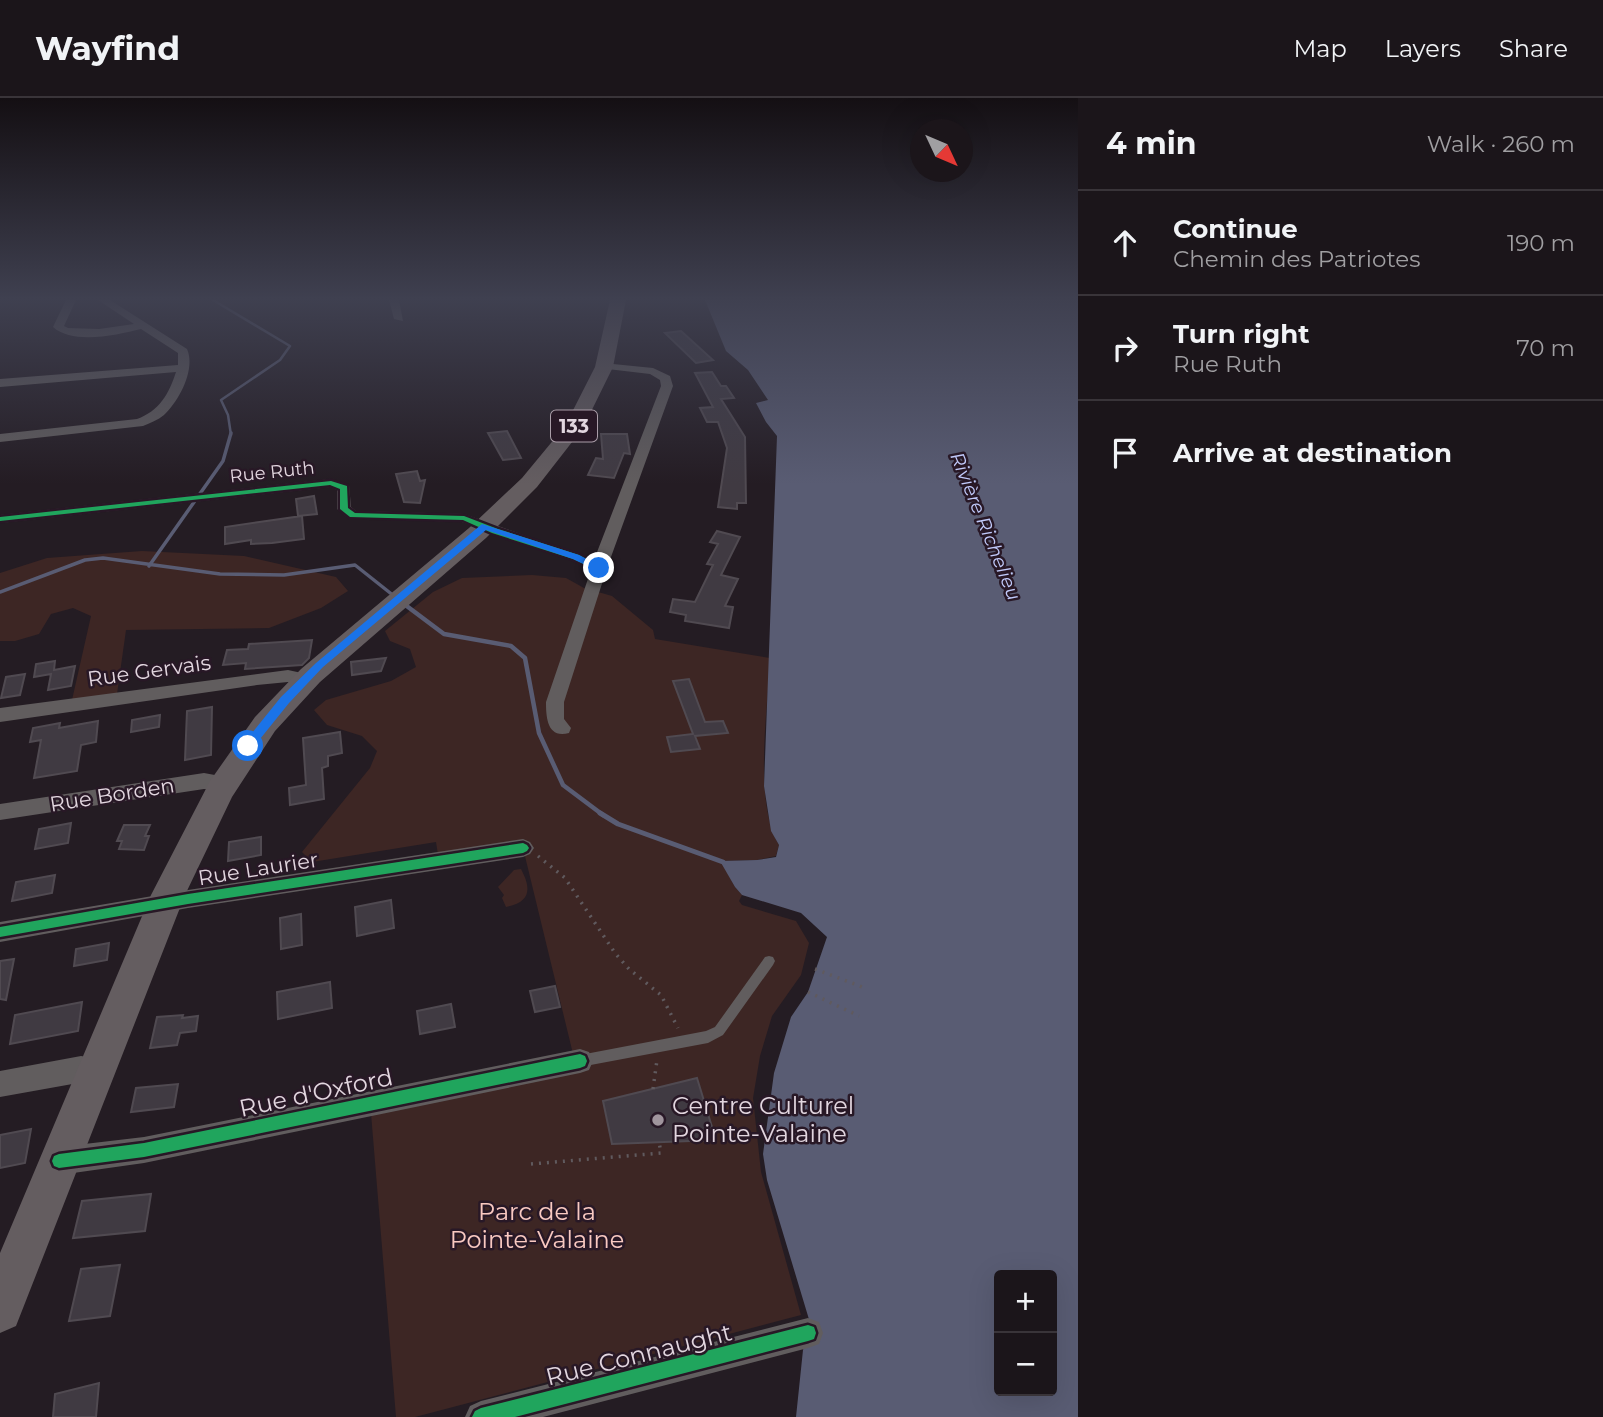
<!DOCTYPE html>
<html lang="en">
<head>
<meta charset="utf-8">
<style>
  :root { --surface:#1b151a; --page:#241e23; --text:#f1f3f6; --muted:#a09fa2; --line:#393439 }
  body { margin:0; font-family:Montserrat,sans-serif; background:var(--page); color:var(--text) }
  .controls { position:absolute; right:21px; bottom:21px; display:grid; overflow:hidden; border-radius:7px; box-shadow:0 7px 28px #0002 }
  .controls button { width:63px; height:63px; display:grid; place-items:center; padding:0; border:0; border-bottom:2px solid var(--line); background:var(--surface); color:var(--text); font:35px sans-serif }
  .compass { position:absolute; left:910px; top:21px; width:63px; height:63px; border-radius:50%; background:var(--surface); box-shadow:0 7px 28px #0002; rotate:134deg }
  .stop { position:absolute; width:21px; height:21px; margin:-16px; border:5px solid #1a73e8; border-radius:50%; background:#fff }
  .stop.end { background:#1a73e8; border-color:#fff; box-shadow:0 2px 7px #0008 }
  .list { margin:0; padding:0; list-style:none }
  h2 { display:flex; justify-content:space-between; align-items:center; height:91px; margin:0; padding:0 28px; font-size:30px }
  h2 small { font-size:23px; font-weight:400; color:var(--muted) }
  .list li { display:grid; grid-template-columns:46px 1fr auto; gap:21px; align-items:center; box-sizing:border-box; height:105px; padding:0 28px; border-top:2px solid var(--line) }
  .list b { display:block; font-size:26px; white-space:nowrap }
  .list p { margin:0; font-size:23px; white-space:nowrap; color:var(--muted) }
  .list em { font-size:23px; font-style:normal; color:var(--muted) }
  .icon { flex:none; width:38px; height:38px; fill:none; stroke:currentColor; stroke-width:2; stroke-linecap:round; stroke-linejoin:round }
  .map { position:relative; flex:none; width:1078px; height:1319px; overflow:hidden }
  header { display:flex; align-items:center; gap:42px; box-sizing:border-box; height:98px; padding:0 35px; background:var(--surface); border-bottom:2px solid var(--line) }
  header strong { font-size:33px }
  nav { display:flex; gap:38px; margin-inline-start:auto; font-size:24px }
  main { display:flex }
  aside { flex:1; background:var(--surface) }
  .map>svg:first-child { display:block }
</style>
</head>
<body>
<header>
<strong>Wayfind</strong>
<nav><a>Map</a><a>Layers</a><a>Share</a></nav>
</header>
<main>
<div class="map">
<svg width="1078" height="1319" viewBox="0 0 1078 1319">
  <rect width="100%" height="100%" fill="#241c23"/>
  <path fill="#3d2624" d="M142 453 244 458 336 479 348 493 321 510 269 530 126 532 117 596 72 602 91 518 73 510 51 516 39 536 15 543H0V475L47 460Z
    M532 477 566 480 584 490 612 498 653 532 655 541 770 560C768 613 753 702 779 747L776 758 757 762 721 763 735 789 742 797 739 803 742 807 796 823 809 845 801 877 772 918 760 958 753 1000 761 1074 801 1217 415 1319H396L370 1003 575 964 523 750 439 763 436 744 312 764 302 754 370 670 377 653 362 638 327 627 314 612 326 602 391 583 416 569 410 551 390 543 385 533 433 494 462 480Z
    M521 771C532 792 530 804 506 809L502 800 504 797 498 789 514 772Z"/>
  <path fill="#595c73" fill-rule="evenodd" d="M705 202H1078V1319H796L803 1252 811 1228 767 1082 763 1056 774 975 791 919 808 894 827 839 801 815 742 797 735 789 720 763 757 762 776 759 779 747 771 733 764 688 777 338 766 324 756 305 768 302 748 272 726 253ZM999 1177H1052V1293H999Z"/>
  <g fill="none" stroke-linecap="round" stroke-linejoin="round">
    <path stroke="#595c73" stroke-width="2.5" d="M213 202 290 248 280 262 221 302 228 317 231 337"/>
    <path stroke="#595c73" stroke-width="3.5" d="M149 468 223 363 231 335
      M0 494 85 462 103 460 220 476 284 477 355 467 394 498"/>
    <path stroke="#595c73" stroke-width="4.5" d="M404 506 444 536 511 548 525 560 539 635 563 687 603 717"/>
    <path stroke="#595c73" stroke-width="5" d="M600 715 618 726 723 764"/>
  </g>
  <path fill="#403a42" stroke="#504a51" stroke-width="2" d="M681 233 713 262 696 265 665 235Z
    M712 274 721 288H726L734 300 721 301 745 339 746 405H737V411L718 409 727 350 718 324H707L700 310 713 309 695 275Z
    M507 333 521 360 503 362 488 335Z
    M601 336H627L630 356 624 355 614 380 588 377 596 360 603 361Z
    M417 373 420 383 425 382 420 405 404 404 396 376Z
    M314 398 317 416 298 418 296 401Z
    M302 418 304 441 272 445 251 446V442L225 446V429Z
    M717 433 740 439 721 477 738 481 725 508 733 509 729 530 685 523 686 517 670 514 673 501 695 504 713 467 707 466 718 446 710 444Z
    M312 542 309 560 302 567 245 571 246 565 223 567 227 552 248 551 249 546Z
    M386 560 381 573 352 577 351 564Z
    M55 563 54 572 75 568 71 588 48 592 51 576 34 579 36 566Z
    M25 576 20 597 1 600 6 579Z
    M689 581 705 624 723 623 728 635 695 638 700 651 671 654 667 639 693 636 673 583Z
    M212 609 211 657 185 662 187 613Z
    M160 617 159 629 131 634 132 622Z
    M98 623 96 644 81 647 77 673 34 680 41 642 30 644 33 630 60 625 59 630Z
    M340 634 342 655 328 658V668L322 670 324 701 290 707 289 690 306 687 303 640Z
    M71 725 68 745 35 751 39 731Z
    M124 727H150L145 738H149L144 752 119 751 122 743H117Z
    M261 739V757L228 763 229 744Z
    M55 777 52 795 12 803 16 784Z
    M391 802 394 830 357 838 355 809Z
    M301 816 302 847 281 851 280 820Z
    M109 845 107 862 74 868 76 851Z
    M14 861 6 902 0 901V863Z
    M330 884 332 910 278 921 277 894Z
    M555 888 560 909 535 914 530 893Z
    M82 904 78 933 10 946 15 917Z
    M451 906 455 929 420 936 417 913Z
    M183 917 182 920 198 918 196 933 180 935 177 947 150 950 157 919Z
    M697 980 716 1042 612 1046 603 1003Z
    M178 986 174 1009 131 1014 136 990Z
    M31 1031 25 1065 0 1070V1037Z
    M151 1096 145 1133 73 1140 82 1103Z
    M120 1167 110 1218 69 1223 81 1171Z
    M99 1285 96 1319H53L55 1296Z"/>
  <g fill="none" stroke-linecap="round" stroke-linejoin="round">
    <path stroke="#605a5e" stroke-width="3.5" stroke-dasharray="2 6" stroke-linecap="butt" d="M538 758 565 780 615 855 629 871 661 897 678 930
      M815 871 865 890
      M808 894 859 918
      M653 991 657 962
      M531 1066 661 1055 659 1044"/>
    <path fill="#615d5e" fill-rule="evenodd" d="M769 858 773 859 775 863 773 867 723 937 708 945 580 969 576 967 574 963 576 959 580 957 706 933 715 929 765 859Z"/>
    <path fill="#615d5e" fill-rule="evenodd" d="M66 202H76L64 228 68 230 99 231 134 226 98 202H110L187 251C196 271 179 303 164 317 158 322 150 325 143 328L0 344V336L137 321C159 313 169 296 176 274L0 289V281L178 267V255L141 231C117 237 73 247 53 229Z
      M389 202H399L403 223 394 221Z
      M603 265 653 270 670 278 673 288 607 470 564 604V621L571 630 569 635C547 641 546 619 546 604L591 472 571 462 462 424 348 420 337 411V392L330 389 0 425V417L331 381 349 387 351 409 356 413 464 416 594 462 661 288 660 282 650 276 599 270 597 268Z
      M288 572 311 577 314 581 305 587 288 584 257 587 0 624V610Z
      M204 675 231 680 234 685 231 690 224 693 204 691 0 722V706Z
      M523 741 530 744 534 750 530 756 523 759 188 810 0 844V824L188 792Z
      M580 951 589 954 593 963 589 972 580 975 144 1065 59 1077 49 1073 45 1063 49 1053 59 1049 144 1039Z
      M81 958 106 962 110 971 106 980 0 999V973Z
      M808 1220 819 1224 823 1235 819 1246 808 1250 543 1319H465L470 1308 481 1303Z"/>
    <path fill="#645d60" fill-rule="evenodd" d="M610 202H626L613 269 583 330 537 389 486 440 320 584 275 633 232 699 185 797 16 1228 0 1235V1155L151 797 210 683 255 619 301 571 469 430 522 380 565 328 595 269Z"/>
    <g stroke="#281826" stroke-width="5">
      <path id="cycleway" d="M331 383 347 388 348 410 355 415 464 418 498 431 579 457 603 470 602 472H596L573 461 492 435 463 422 350 419 340 411V391L330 387 0 423V419Z
        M523 745 527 747 529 750 527 753 523 755 188 806 0 839V829L188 796Z
        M580 956 585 958 587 963 585 968 580 970 144 1059 59 1070 54 1068 52 1063 54 1058 59 1056 144 1045Z
        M808 1227 814 1229 816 1235 814 1241 808 1243 515 1319H472L475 1313 481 1310Z"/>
    </g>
    <use href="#cycleway" fill="#20a55d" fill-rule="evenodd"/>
  </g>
  <linearGradient id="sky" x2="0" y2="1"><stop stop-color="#140f13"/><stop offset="0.52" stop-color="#3f4050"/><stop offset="1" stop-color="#3f4050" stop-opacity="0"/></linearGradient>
  <rect width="1078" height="386" fill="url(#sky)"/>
  <path fill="#1a73e8" d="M482 426 579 457 604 470 596 472 573 461 486 432 323 569 289 605 252 651H244V645L281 599 316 565Z"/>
  <circle fill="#a0959d" stroke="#281826" stroke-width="2.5" cx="658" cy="1022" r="7"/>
  <g text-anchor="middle" stroke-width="5" stroke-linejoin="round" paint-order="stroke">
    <g font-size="18" fill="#e2d6df" stroke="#281826">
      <text transform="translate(272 374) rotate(-6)" y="6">Rue Ruth</text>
    </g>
    <rect fill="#281826" stroke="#aa9da8" stroke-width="2" x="551" y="312.5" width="46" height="31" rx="5"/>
    <g font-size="19" font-weight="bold" fill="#e2d6df">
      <text x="574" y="335">133</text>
    </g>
    <g font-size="19" font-style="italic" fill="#c1cafb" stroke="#281826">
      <text transform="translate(986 428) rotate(68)" y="7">Rivière Richelieu</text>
    </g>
    <g font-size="21" fill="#e2d6df" stroke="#281826">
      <text transform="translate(149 573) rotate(-8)" y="7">Rue Gervais</text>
      <text transform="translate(112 697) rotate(-9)" y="7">Rue Borden</text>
      <text transform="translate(258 771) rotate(-9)" y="7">Rue Laurier</text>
    </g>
    <g font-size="24" fill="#e2d6df" stroke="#281826">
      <text transform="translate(316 995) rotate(-12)" y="8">Rue d'Oxford</text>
      <text transform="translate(639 1257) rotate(-14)" y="8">Rue Connaught</text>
    </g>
    <g font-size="24" fill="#e2d6df" stroke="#281826" text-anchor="start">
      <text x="672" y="1016">Centre Culturel<tspan x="672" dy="28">Pointe-Valaine</tspan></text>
    </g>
    <g font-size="24" fill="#f9c9c1" stroke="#281826">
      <text x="537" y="1122">Parc de la<tspan x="537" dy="28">Pointe-Valaine</tspan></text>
    </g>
  </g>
</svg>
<div class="controls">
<button>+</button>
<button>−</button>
</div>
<svg class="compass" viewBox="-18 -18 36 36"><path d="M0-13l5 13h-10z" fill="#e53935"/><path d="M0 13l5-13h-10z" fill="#a09fa2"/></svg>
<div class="stop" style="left:248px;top:648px"></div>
<div class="stop end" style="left:599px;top:470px"></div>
</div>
<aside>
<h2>4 min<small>Walk · 260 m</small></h2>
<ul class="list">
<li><svg class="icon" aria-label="ahead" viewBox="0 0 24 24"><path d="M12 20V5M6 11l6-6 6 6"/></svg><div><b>Continue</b><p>Chemin des Patriotes</p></div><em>190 m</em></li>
<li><svg class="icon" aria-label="right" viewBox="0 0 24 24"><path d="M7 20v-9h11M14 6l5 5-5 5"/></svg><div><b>Turn right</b><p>Rue Ruth</p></div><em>70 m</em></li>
<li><svg class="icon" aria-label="arrive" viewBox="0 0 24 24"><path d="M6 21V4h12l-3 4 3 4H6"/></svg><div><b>Arrive at destination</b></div></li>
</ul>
</aside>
</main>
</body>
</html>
